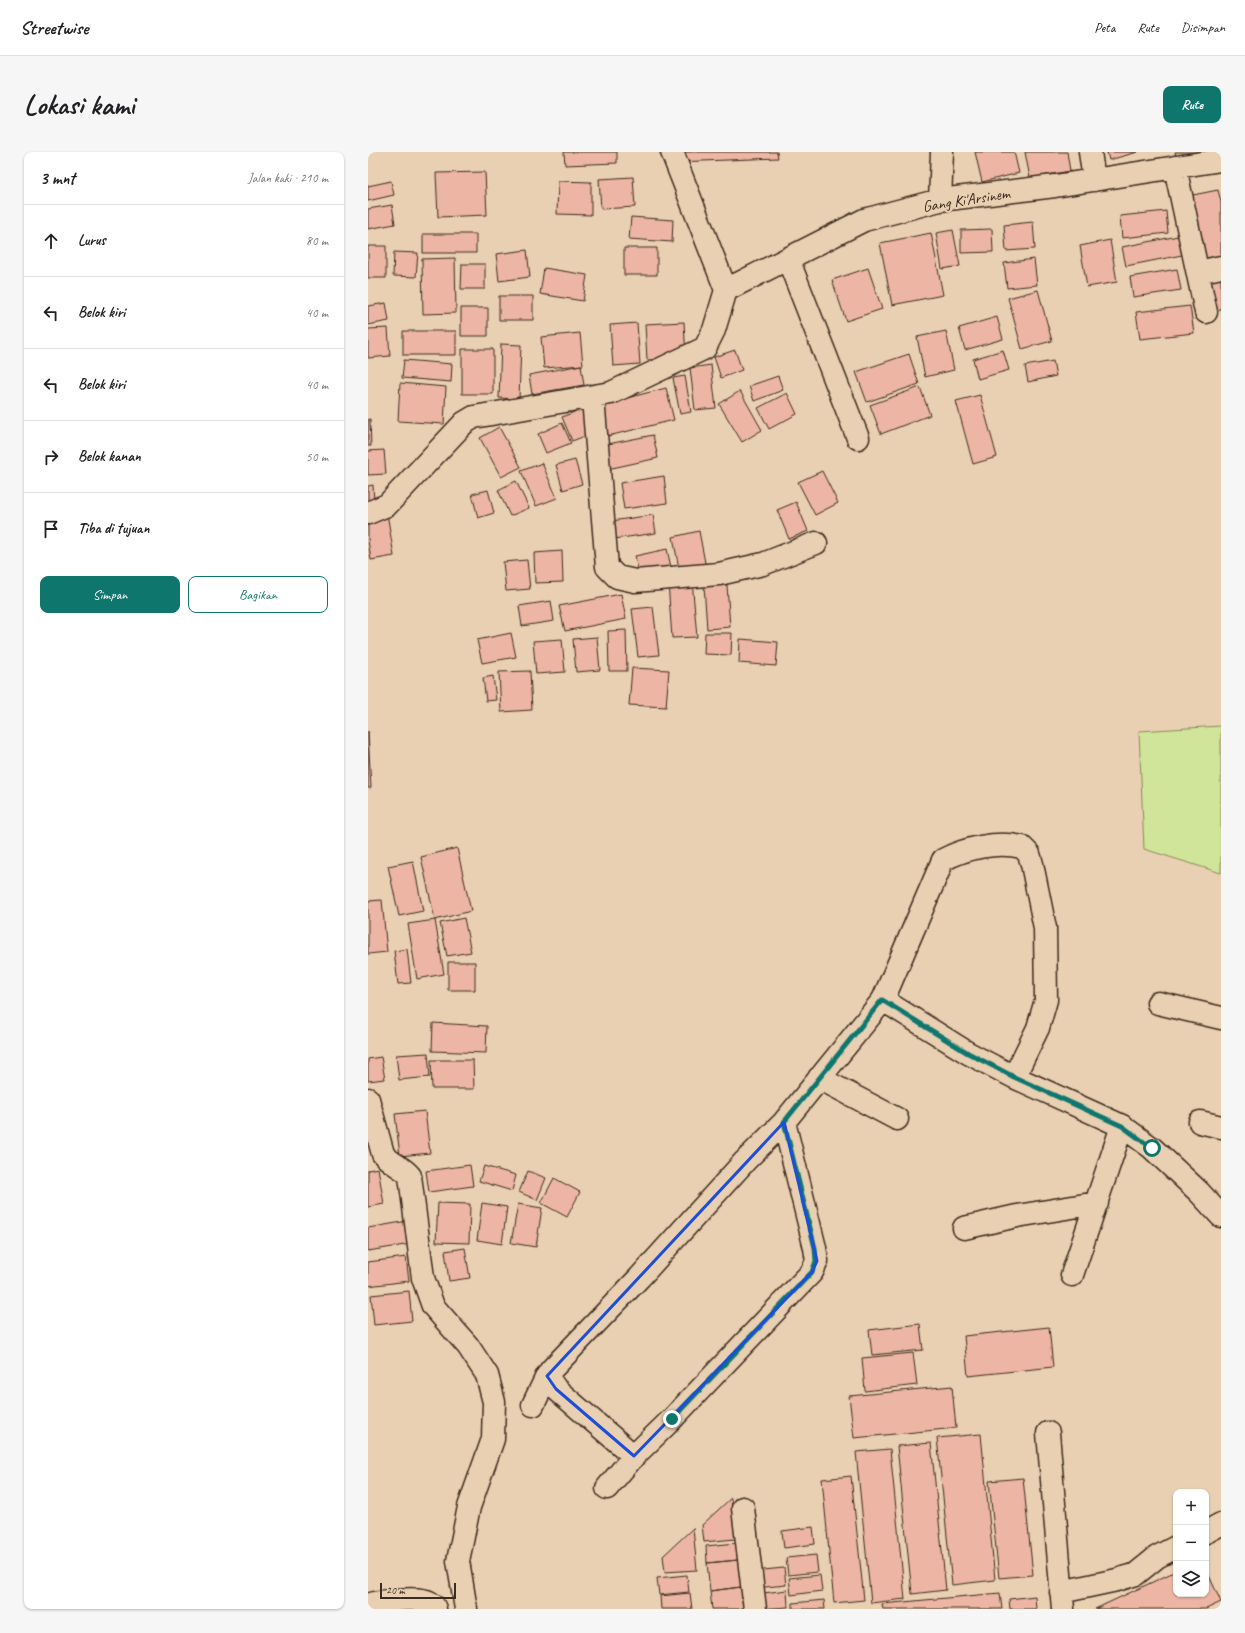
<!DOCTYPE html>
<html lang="id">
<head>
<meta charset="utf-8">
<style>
  :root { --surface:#fff; --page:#f6f6f6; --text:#202124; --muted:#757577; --line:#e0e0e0; --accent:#0f766e }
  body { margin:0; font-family:Caveat,sans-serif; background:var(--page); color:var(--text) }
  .controls { position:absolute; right:12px; bottom:12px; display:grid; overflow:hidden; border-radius:8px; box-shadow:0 1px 3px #0004 }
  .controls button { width:36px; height:36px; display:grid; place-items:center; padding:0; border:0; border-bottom:1px solid var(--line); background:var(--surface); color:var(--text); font:20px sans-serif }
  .scale { position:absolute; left:12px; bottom:10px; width:76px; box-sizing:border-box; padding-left:4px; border:2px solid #3b2a1e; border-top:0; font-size:11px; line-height:14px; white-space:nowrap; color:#3b2a1e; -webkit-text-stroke:3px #ead0b2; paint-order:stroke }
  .stop { position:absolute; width:12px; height:12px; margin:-9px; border:3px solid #0f766e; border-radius:50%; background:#fff }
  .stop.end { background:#0f766e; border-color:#fff; box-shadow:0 1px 4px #0008 }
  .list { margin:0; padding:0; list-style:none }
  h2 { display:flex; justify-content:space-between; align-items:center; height:52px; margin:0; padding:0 16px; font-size:17px }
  h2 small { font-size:13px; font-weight:400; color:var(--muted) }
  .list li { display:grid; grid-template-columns:26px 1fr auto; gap:12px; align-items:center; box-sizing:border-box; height:72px; padding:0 16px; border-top:1px solid var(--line) }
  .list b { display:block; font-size:15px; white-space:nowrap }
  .list em { font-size:13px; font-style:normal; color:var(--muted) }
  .actions { display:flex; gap:8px; padding:12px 16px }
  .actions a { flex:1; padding:9px 0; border:1px solid var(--accent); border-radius:8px; text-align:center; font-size:14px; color:var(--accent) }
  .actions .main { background:var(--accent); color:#fff }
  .icon { flex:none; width:22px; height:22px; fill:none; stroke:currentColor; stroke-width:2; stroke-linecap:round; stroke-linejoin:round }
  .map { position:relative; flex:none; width:853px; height:1457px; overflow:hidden; border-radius:8px }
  header { display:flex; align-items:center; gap:24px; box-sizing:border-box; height:56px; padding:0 20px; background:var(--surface); border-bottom:1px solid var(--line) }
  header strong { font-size:19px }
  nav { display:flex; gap:22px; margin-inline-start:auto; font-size:14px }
  .intro { display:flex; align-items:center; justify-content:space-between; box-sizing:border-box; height:96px; padding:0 24px }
  h1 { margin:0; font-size:28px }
  .button { padding:10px 18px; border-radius:8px; background:var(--accent); color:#fff; font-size:14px; font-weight:700 }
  main { display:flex; gap:24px; padding:0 24px }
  aside { flex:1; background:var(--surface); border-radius:8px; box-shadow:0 1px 3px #0004 }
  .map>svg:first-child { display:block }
</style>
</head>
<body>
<header>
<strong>Streetwise</strong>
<nav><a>Peta</a><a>Rute</a><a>Disimpan</a></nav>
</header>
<div class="intro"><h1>Lokasi kami</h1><a class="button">Rute</a></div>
<main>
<aside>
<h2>3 mnt<small>Jalan kaki · 210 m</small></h2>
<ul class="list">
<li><svg class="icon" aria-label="ahead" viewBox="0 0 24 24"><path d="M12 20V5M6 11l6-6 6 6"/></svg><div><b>Lurus</b></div><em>80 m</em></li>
<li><svg class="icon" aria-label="left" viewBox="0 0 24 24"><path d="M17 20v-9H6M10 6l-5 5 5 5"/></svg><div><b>Belok kiri</b></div><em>40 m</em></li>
<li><svg class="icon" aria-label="left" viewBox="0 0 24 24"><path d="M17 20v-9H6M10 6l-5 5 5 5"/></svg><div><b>Belok kiri</b></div><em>40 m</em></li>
<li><svg class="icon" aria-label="right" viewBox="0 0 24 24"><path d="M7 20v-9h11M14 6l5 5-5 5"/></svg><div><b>Belok kanan</b></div><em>50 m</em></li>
<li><svg class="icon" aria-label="arrive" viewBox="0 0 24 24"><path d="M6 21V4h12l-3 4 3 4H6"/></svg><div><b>Tiba di tujuan</b></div></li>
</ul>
<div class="actions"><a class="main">Simpan</a><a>Bagikan</a></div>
</aside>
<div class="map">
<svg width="853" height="1457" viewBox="0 0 853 1457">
  <rect width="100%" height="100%" fill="#ead0b2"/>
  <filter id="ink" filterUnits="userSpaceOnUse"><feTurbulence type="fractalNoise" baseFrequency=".025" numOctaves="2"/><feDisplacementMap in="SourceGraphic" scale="8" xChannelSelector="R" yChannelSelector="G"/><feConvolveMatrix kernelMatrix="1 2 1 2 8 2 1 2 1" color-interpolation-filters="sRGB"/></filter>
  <g filter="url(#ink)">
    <path fill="#d0e59a" stroke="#86885c" d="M853 574V721L776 697 771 579Z"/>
    <path fill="#edb5a3" stroke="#3b2a1e" d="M196 0H249V11L197 13Z
      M309 0H409L410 6 309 10Z
      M607 0H646L651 21 614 30Z
      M657 0H699L702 19 662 26Z
      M739 0H770L741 8Z
      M807 0H842L809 10Z
      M117 20 119 63 70 65 68 21Z
      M265 25 267 55 233 57 231 27Z
      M23 29 26 43 0 49V34Z
      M190 29 223 30V63L189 62Z
      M850 38 853 50V105L833 109 820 44Z
      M24 53 27 72 0 77V57Z
      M798 59 800 81 754 86 752 64Z
      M263 65 305 68 304 90 261 87Z
      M665 70 667 97 638 99 636 73Z
      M624 77 625 100 593 101V78Z
      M585 78 592 114 574 117 568 81Z
      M563 81 575 143 524 153 512 91Z
      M55 82H108V101H55Z
      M810 84 814 103 758 114 754 95Z
      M742 88 749 130 719 135 712 94Z
      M0 94H18V126H0Z
      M256 96H289V123H256Z
      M159 98 162 125 131 129 128 102Z
      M26 100 50 101 48 125 25 124Z
      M87 106 88 161 55 162 54 107Z
      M666 107 669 133 639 136 636 111Z
      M94 112H117V137H93Z
      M176 116 219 123 215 149 172 142Z
      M500 116 514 157 478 169 464 128Z
      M809 117 813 138 765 145 762 125Z
      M853 125V157L843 159 837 128Z
      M670 138 684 189 654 197 640 146Z
      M131 144H165V168H131Z
      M18 151 21 169 0 173V154Z
      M822 154 826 181 772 187 768 160Z
      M93 156H120V184H93Z
      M629 165 635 187 597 198 591 176Z
      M316 170 318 205 279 208 277 172Z
      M269 171 272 212 245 214 242 173Z
      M20 176 22 204 0 206V177Z
      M35 179H88V203H35Z
      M578 179 586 218 557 225 549 185Z
      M212 181 215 213 176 216 173 185Z
      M133 192 153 193 151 247 131 246Z
      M94 197H125V242H94Z
      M367 198 374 218 353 226 346 205Z
      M635 198 641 218 610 227 605 207Z
      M541 202 551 232 499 250 488 220Z
      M36 208 84 212 83 230 34 226Z
      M685 209 688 224 660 230 657 214Z
      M213 213 216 233 164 242 161 223Z
      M343 213 348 256 327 258 322 216Z
      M317 224 323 260 312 262 305 226Z
      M410 224 415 238 386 249 381 234Z
      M32 231 78 235 76 272 30 269Z
      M552 235 562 263 513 282 502 253Z
      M298 236 306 268 240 284 232 253Z
      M372 239 394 278 374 290 351 252Z
      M419 241 429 262 401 277 390 256Z
      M612 243 629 305 605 312 588 249Z
      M216 256 225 281 204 289 194 265Z
      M2 267 3 294H0V268Z
      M194 271 203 291 178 301 170 282Z
      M131 275 153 315 133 325 112 286Z
      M285 283 290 306 235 318 230 294Z
      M16 298 18 322 0 323V299Z
      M207 308 214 332 195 338 188 313Z
      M174 311 189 346 168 354 153 319Z
      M454 319 470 351 447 363 430 330Z
      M296 324 299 351 256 357 252 331Z
      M148 329 161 356 142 364 130 338Z
      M5 333 6 350 0 351V334Z
      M120 338 126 361 110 366 104 342Z
      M428 350 440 379 421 387 409 358Z
      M19 361 26 404 3 408 0 388V364Z
      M285 363 288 381 239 388 236 370Z
      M331 379 338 416 312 422 305 385Z
      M299 397 304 420 272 426 267 404Z
      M194 399 195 430 167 431 166 401Z
      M159 408 162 437 138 439 135 410Z
      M324 428 329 485 304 486 300 430Z
      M359 433 362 475 339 477 336 434Z
      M253 442 258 467 197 479 191 454Z
      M183 449 186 469 154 474 151 454Z
      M285 455 291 503 270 505 264 457Z
      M258 478 259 519H241L240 479Z
      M143 481 148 505 114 511 109 488Z
      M337 481H364L363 503 336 502Z
      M229 485 232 518 208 520 205 487Z
      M194 487 197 520 168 522 165 489Z
      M372 487 410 490 408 514 371 511Z
      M264 516 301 518 298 555 261 553Z
      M162 519 164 558 133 560 131 520Z
      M125 524 128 548 118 549 115 526Z
      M0 579 3 636H0Z
      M89 696 103 759 67 768 53 705Z
      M45 709 55 759 31 764 20 714Z
      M14 748 19 800 0 802V749Z
      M96 766 103 800 79 804 72 771Z
      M67 768 76 822 49 827 40 772Z
      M39 797 43 831 30 832 26 799Z
      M80 810H107V838H80Z
      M65 871 119 874 118 901 64 899Z
      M60 901 62 925 31 928 28 903Z
      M13 905 17 927 0 929V907Z
      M63 908H105L106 937H64Z
      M57 959 62 1001 32 1004 27 962Z
      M102 1013 105 1034 61 1040 58 1019Z
      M116 1014 148 1023 144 1039 111 1029Z
      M10 1016 16 1052 0 1055V1018Z
      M160 1019 178 1026 169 1048 151 1040Z
      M186 1026 212 1040 199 1065 173 1051Z
      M70 1051 102 1052 101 1091 68 1090Z
      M114 1051 139 1055 134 1092 109 1088Z
      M150 1052 174 1056 168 1095 143 1091Z
      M45 1068 49 1091 0 1099V1076Z
      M97 1096 102 1126 81 1129 77 1099Z
      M38 1105 41 1129 0 1134V1110Z
      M41 1139 44 1169 6 1173 3 1143Z
      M552 1172 555 1198 504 1203 501 1178Z
      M681 1175 685 1215 600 1224 596 1184Z
      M545 1201 549 1233 497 1239 494 1206Z
      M584 1234 588 1276 486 1286 481 1244Z
      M613 1282 627 1428 584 1433 569 1286Z
      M563 1291 578 1438 544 1442 529 1294Z
      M522 1297 537 1447 503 1451 488 1300Z
      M483 1324 496 1448 466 1451 454 1327Z
      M655 1326 665 1423 631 1426 621 1329Z
      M363 1346 367 1387 336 1390 334 1373Z
      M445 1375 447 1392 416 1396 414 1379Z
      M325 1376 329 1418 297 1420 295 1404Z
      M368 1391 370 1408 339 1411 338 1394Z
      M448 1403 450 1420 420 1423 418 1406Z
      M370 1408 373 1435 342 1439 339 1411Z
      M416 1416 418 1433 387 1436 385 1419Z
      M838 1417 853 1450 838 1457H727L808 1419V1442H838Z
      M319 1423 321 1440 291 1443 289 1426Z
      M452 1423 454 1439 423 1443 421 1426Z
      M373 1435 375 1457H344L342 1439Z
      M419 1438 420 1455 390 1457 388 1442Z
      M322 1441 324 1457H293L292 1444Z
      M632 1441 634 1457H515L514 1452Z
      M667 1444 668 1457H642L641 1447Z
      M456 1448 457 1457H425V1451Z"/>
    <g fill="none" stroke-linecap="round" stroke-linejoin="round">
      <g stroke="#3b2a1e" stroke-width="25">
        <path id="street" d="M722 0 726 28
          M807 15 838 160
          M572 48 574 0
          M420 107 490 286
          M830 120 853 115
          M358 138 496 68 572 48 687 34 853 8
          M225 246 239 415 249 425 267 429 351 422 395 412 448 391
          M0 361 19 353 96 271 106 265 243 241 337 196 346 178 358 138 304 0
          M515 848 600 901 646 925 754 974 784 996 831 1040 853 1064
          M790 851 853 866
          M451 926 529 967
          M0 947 15 1002C23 1012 35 1015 42 1024L55 1126 65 1154 100 1194 119 1223 126 1250 125 1287 101 1355 90 1409 98 1457
          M832 970 853 975
          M596 1076 649 1064 729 1051
          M704 1123 754 974
          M165 1253 179 1224
          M680 1281 695 1457
          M266 1304 188 1237 179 1224 183 1218 272 1125 377 1009 416 970 515 848 575 708C597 696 629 689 654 695L661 702 664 712 677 776 678 848 670 876 646 925
          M239 1336 266 1304 304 1267 444 1120 449 1109 447 1096 416 970
          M375 1356 387 1457
          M838 1380 853 1372
          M693 1440 749 1428 768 1422 789 1405 808 1395
          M0 1453C10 1449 51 1444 61 1450 64 1451 66 1454 67 1457"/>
      </g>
      <use href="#street" stroke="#ead0b2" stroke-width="22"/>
    </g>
  </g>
  <g fill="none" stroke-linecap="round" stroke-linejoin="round" filter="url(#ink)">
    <path stroke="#0f766e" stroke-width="5" d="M304 1267 444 1120 448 1109 447 1096 416 970 514 848 600 901 646 925 754 974 784 996"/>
  </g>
  <path fill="none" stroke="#1d4ed8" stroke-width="3" stroke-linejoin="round" d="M416 970 449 1109 444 1120 266 1304 188 1237 179 1224Z"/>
  <g text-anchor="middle" stroke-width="4" stroke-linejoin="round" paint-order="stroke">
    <g font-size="16" fill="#3b2a1e" stroke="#ead0b2">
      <text transform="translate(598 47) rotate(-9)" y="6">Gang Ki'Arsinem</text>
    </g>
  </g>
</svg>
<div class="controls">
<button>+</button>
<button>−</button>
<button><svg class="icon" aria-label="layers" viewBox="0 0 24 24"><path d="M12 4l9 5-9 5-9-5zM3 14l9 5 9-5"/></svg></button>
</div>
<div class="scale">20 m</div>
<div class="stop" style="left:784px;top:996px"></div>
<div class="stop end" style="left:304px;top:1267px"></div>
</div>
</main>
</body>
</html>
